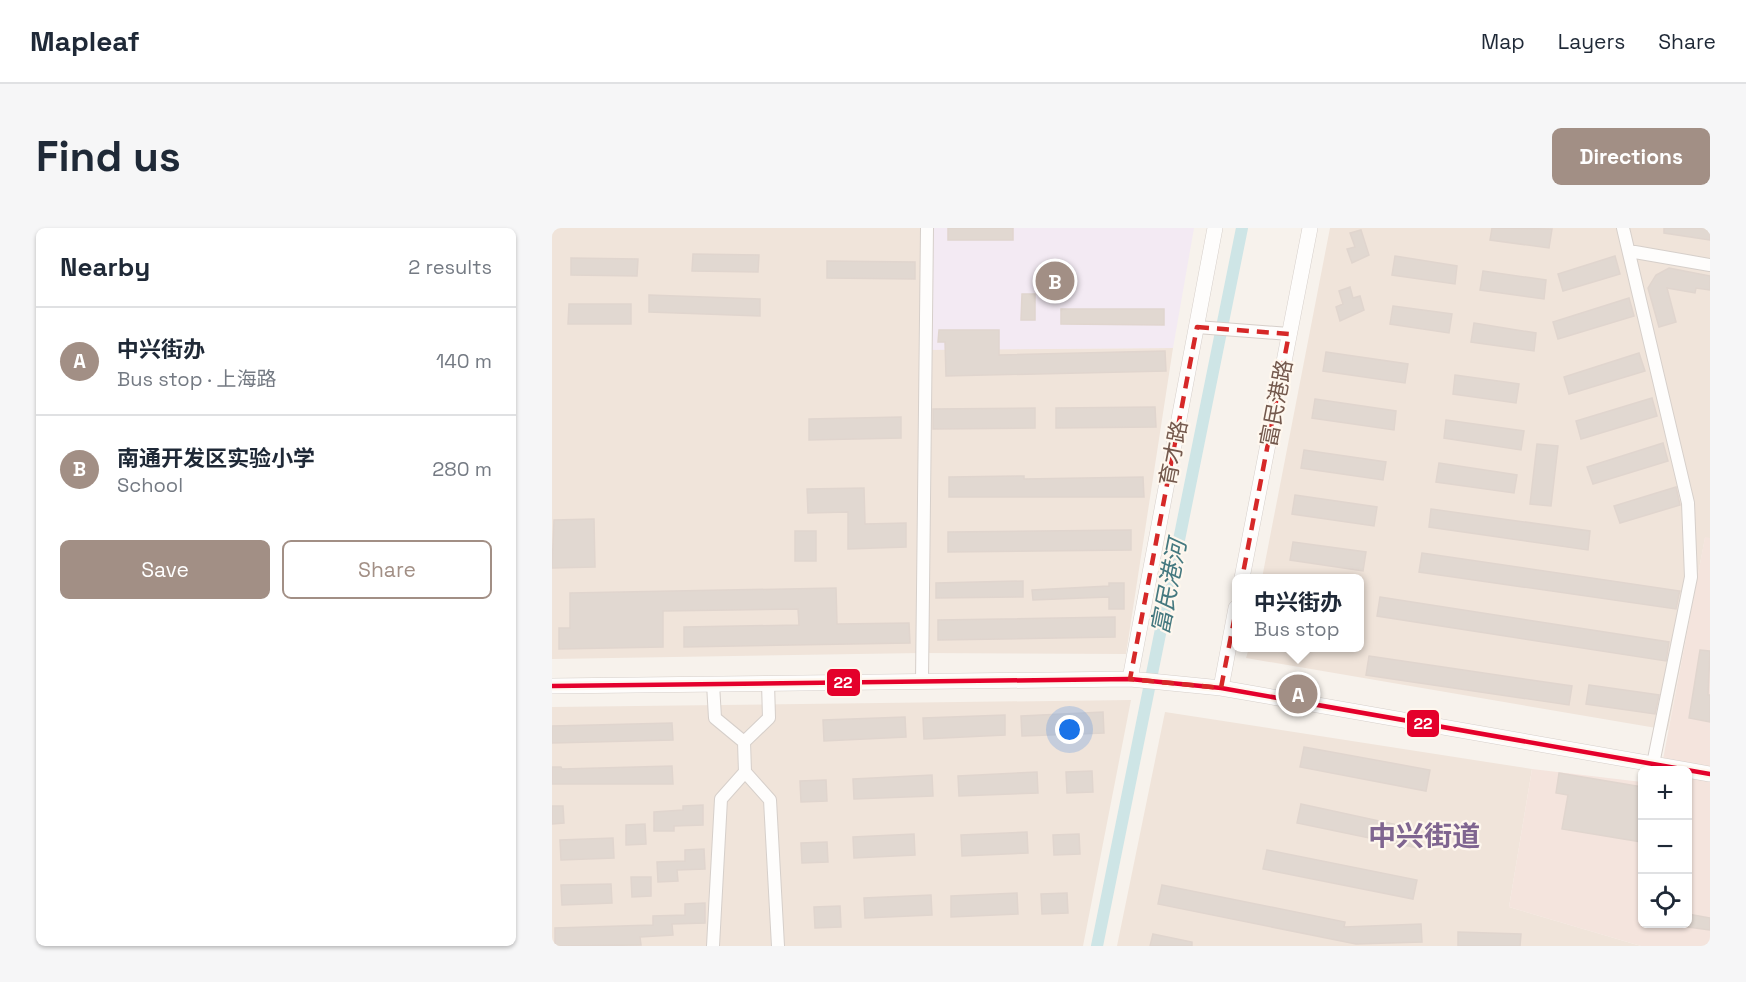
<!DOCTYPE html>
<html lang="en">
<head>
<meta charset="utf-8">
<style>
  :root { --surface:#fff; --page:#f6f6f7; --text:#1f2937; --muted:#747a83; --line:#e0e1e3; --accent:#a28f85 }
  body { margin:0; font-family:"Space Grotesk","Noto Sans SC",sans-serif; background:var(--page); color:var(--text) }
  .controls { position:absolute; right:18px; bottom:18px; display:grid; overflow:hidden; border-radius:9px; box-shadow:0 2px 4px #0004 }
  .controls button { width:54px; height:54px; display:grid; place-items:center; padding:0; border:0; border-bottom:2px solid var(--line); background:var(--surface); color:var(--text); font:30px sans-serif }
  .you { position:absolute; left:518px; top:502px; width:21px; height:21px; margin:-15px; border:4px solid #fff; border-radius:50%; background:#1a73e8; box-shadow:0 0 0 9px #1a73e833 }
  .badge { display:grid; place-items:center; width:39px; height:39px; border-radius:50%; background:var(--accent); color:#fff; font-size:20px; font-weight:700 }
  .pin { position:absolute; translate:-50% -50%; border:3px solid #fff; box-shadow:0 2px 6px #0006 }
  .popup { position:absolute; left:680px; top:346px; width:132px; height:78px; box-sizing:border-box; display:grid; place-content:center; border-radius:9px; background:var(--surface); filter:drop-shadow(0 2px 4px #0005); font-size:20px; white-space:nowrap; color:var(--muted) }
  .popup b { font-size:22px; color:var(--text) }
  .popup::after { content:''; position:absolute; left:50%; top:100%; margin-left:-12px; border:12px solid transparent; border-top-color:var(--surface) }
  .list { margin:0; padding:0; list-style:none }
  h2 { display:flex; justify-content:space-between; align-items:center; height:78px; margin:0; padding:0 24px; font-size:26px }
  h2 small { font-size:20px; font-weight:400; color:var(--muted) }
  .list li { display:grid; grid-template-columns:39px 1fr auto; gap:18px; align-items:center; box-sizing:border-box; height:108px; padding:0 24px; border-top:2px solid var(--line) }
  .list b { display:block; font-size:22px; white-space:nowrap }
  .list p { margin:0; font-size:20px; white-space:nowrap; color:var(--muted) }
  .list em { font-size:20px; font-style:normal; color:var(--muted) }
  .actions { display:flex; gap:12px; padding:18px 24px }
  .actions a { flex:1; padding:14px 0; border:2px solid var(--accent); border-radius:9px; text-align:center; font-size:21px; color:var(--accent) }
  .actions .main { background:var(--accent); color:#fff }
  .icon { flex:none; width:33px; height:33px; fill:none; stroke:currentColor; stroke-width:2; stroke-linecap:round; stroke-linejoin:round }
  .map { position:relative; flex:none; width:1158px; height:718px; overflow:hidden; border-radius:9px }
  header { display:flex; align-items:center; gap:36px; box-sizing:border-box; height:84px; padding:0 30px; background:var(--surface); border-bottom:2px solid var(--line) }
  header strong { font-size:28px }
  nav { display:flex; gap:33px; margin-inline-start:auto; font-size:21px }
  .intro { display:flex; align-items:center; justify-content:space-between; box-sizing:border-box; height:144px; padding:0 36px }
  h1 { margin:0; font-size:42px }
  .button { padding:15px 27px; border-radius:9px; background:var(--accent); color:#fff; font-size:21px; font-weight:700 }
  main { display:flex; gap:36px; padding:0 36px }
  aside { flex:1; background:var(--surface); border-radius:9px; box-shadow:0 2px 4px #0004 }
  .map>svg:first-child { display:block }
</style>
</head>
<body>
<header>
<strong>Mapleaf</strong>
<nav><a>Map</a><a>Layers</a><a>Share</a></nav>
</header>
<div class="intro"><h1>Find us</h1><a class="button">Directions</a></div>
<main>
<aside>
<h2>Nearby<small>2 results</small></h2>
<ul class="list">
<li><span class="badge">A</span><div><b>中兴街办</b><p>Bus stop · 上海路</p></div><em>140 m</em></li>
<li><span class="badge">B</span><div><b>南通开发区实验小学</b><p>School</p></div><em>280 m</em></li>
</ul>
<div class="actions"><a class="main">Save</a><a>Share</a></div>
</aside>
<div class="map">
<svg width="1158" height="718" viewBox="0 0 1158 718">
  <rect width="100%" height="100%" fill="#f7f2ec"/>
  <path fill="#f0e4da" d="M0 0H372V121L621 120 574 426 369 425 0 431Z
    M778 0H1158V310H1153L1116 502 694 430 697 420H807V350H710Z
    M579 472 531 718H0V479Z
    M613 484 980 541 957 679 1089 718H565Z"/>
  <path fill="#f4e4dd" d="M1153 309 1158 310V718H1089L957 679 980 541 1090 554V696H1136V542H1109Z"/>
  <path fill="#f3eaf3" d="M372 0H642L621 120 372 122Z"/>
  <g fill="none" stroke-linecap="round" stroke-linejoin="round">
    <path stroke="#cee5e6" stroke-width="12" d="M545 718 690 0"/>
  </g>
  <path fill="#e1d8d1" stroke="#e0d5ce" stroke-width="1.5" d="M396 0H461V12H396Z
    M940 0 1000 1 997 20 938 12Z
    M1112 0H1158V12L1112 5Z
    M809 2 817 27 800 35 795 21 803 19 798 5Z
    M141 26 207 27 206 44 140 43Z
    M843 28 905 38 903 56 840 47Z
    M1063 28 1068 46 1011 63 1006 46Z
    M19 30 86 31 85 48 19 47Z
    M275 33 363 34V51L275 50Z
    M1117 40 1158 48V62L1144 60 1143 65 1115 60 1124 94 1107 99 1096 60 1104 47Z
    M931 43 994 52 992 71 928 62Z
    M798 59 801 70 808 68 812 82 788 93 784 79 791 76 787 63Z
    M470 66H483V92H469Z
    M97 67 208 71V88L97 84Z
    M1077 70 1082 88 1006 111 1001 94Z
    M17 76H79V96H16Z
    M841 78 900 86 897 105 838 96Z
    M509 81H612V97L509 96Z
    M922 95 984 105 982 123 919 114Z
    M387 102H447V127L613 123 614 143 394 148 393 114H386Z
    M774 124 856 136 853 155 771 143Z
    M1087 125 1093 143 1017 166 1012 149Z
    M903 147 967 156 964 175 901 166Z
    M1100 170 1105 188 1029 211 1024 193Z
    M763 171 844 183 842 202 760 190Z
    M603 179 604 199 504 200V180Z
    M483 180V200L381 201V181Z
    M349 189V210L257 212V191Z
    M894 192 972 203 969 222 892 210Z
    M1111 215 1116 233 1041 256 1035 239Z
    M985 216 1006 218 999 278 978 276Z
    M752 222 834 234 831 252 749 240Z
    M887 235 965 247 962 265 884 254Z
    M472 248V251L591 249 592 269H397V249Z
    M1124 259 1128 277 1068 295 1062 278Z
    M312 260 313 296 354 295V319L296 321V284L256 285 255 261Z
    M743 267 825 279 822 298 740 286Z
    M879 281 1038 303 1036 322 877 299Z
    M42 291 43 339 0 340 2 292Z
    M579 302V322L396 324V304Z
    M243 303H264V333H243Z
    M741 314 814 324 811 343 738 332Z
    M870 325 1128 363 1127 366 1124 381 867 344Z
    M471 353V369L384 370V355Z
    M557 355H572V381H557V369L481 372 480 362 557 358Z
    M284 360 285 396 357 395 358 415 132 419V399L247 397 246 381 111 383V419L7 421V400H18V365Z
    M828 369 1117 414 1114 433 825 388Z
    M563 389V409L386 412V392Z
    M1148 422 1158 423 1156 467H1158V494L1137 490Z
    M817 428 1020 458 1017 477 814 447Z
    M1037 457 1107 467 1103 486 1034 476Z
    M551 484 552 505 470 508 469 488Z
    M453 487V507L372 511 371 490Z
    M353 489 354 509 272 513 271 492Z
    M120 495 121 512 0 515V498Z
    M752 519 878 542 874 563 748 539Z
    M120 538 121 556H0V539H9L10 541Z
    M540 543 541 564 515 565 514 544Z
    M485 544 486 565 407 568 406 548Z
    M1007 545 1090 559V614L1010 601 1016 567 1004 565Z
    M380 547 381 568 302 571 301 551Z
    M274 552 275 573 249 574 248 553Z
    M749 576 869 602 866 620 745 595Z
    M151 577V597L122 598V603H102V584L131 582V578Z
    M0 578H11L12 595 0 596Z
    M93 596 94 616 74 617V597Z
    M475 604 476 625 410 628 409 607Z
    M362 606 363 627 302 630 301 609Z
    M527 606 528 626 502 627 501 607Z
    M61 610 62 630 9 632 8 612Z
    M275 614 276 634 250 635 249 615Z
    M152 621 153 641 125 642 126 653 106 654 105 634 133 633V622Z
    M715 622 865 652 861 671 711 641Z
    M79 649H99V668L80 669Z
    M59 656 60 675 10 677 9 657Z
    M610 657 793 694 792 699 869 696 870 714 804 716 606 676Z
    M465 665 466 686 399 689V668Z
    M515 665 516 685 490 686 489 666Z
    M379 667 380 687 313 690 312 670Z
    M153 675V695L120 696 121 707 88 709 89 717 3 718V700L101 697V688L133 687V676Z
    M288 678 289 699 263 700 262 679Z
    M1136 686 1158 690V702L1136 699Z
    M906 704 969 706 968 718H906Z
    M601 706 640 714V718H598Z"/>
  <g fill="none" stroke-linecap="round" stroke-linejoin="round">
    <g stroke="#d6cfca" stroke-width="14">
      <path id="minor" d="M1071 0 1136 275 1139 349 1101 536
        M1077 23 1158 37
        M645 99 737 106
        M370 453 375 0
        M161 456 163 490 192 514 217 490 216 455
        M192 514 193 544
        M161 718 169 571 193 544 218 572 226 718"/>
    </g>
    <g stroke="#d6cfca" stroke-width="16">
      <path id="tertiary" d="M690 350 758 0
        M578 451 663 0
        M0 458 578 451 669 460 1158 546
        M669 460 684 380"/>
    </g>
    <use href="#minor" stroke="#fefdfc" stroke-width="12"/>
    <use href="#tertiary" stroke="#fefdfc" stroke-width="15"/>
    <g stroke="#fef7ee" stroke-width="9">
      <path id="bus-1" d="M0 458 578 451 669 460 1158 546"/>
    </g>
    <use href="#bus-1" stroke="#e4002b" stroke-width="4.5"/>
  </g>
  <path fill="none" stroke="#d62828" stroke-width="4.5" stroke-dasharray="12 8" stroke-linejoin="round" d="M645 99 737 106 669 460 578 451Z"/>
  <g text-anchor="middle" stroke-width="4.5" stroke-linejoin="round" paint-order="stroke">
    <g font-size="22" fill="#74594d" stroke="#fef7ee">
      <text transform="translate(724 175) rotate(-79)" y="8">富民港路</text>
      <text transform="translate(621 225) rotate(-79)" y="8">育才路</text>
    </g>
    <g font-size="24" font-style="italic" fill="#44787f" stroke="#fef7ee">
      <text transform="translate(617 359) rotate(-79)" y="8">富民港河</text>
    </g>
    <g font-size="28" font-weight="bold" fill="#7f6590" stroke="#fef7ee">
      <text x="872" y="618">中兴街道</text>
    </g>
  </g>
  <g stroke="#fef7ee" stroke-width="2">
    <rect x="274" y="440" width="35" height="29" rx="6" fill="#e4002b"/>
    <rect x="854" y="481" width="34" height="29" rx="6" fill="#e4002b"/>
  </g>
  <g font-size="16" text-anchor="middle" font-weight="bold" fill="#fff">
    <text x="291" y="460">22</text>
    <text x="871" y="501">22</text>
  </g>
</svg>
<div class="controls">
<button>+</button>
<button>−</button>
<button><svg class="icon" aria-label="locate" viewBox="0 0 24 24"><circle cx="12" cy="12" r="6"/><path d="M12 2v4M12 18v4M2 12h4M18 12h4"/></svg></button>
</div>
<div class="you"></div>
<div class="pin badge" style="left:746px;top:466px">A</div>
<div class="popup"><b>中兴街办</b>Bus stop</div>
<div class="pin badge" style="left:503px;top:53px">B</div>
</div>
</main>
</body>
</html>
